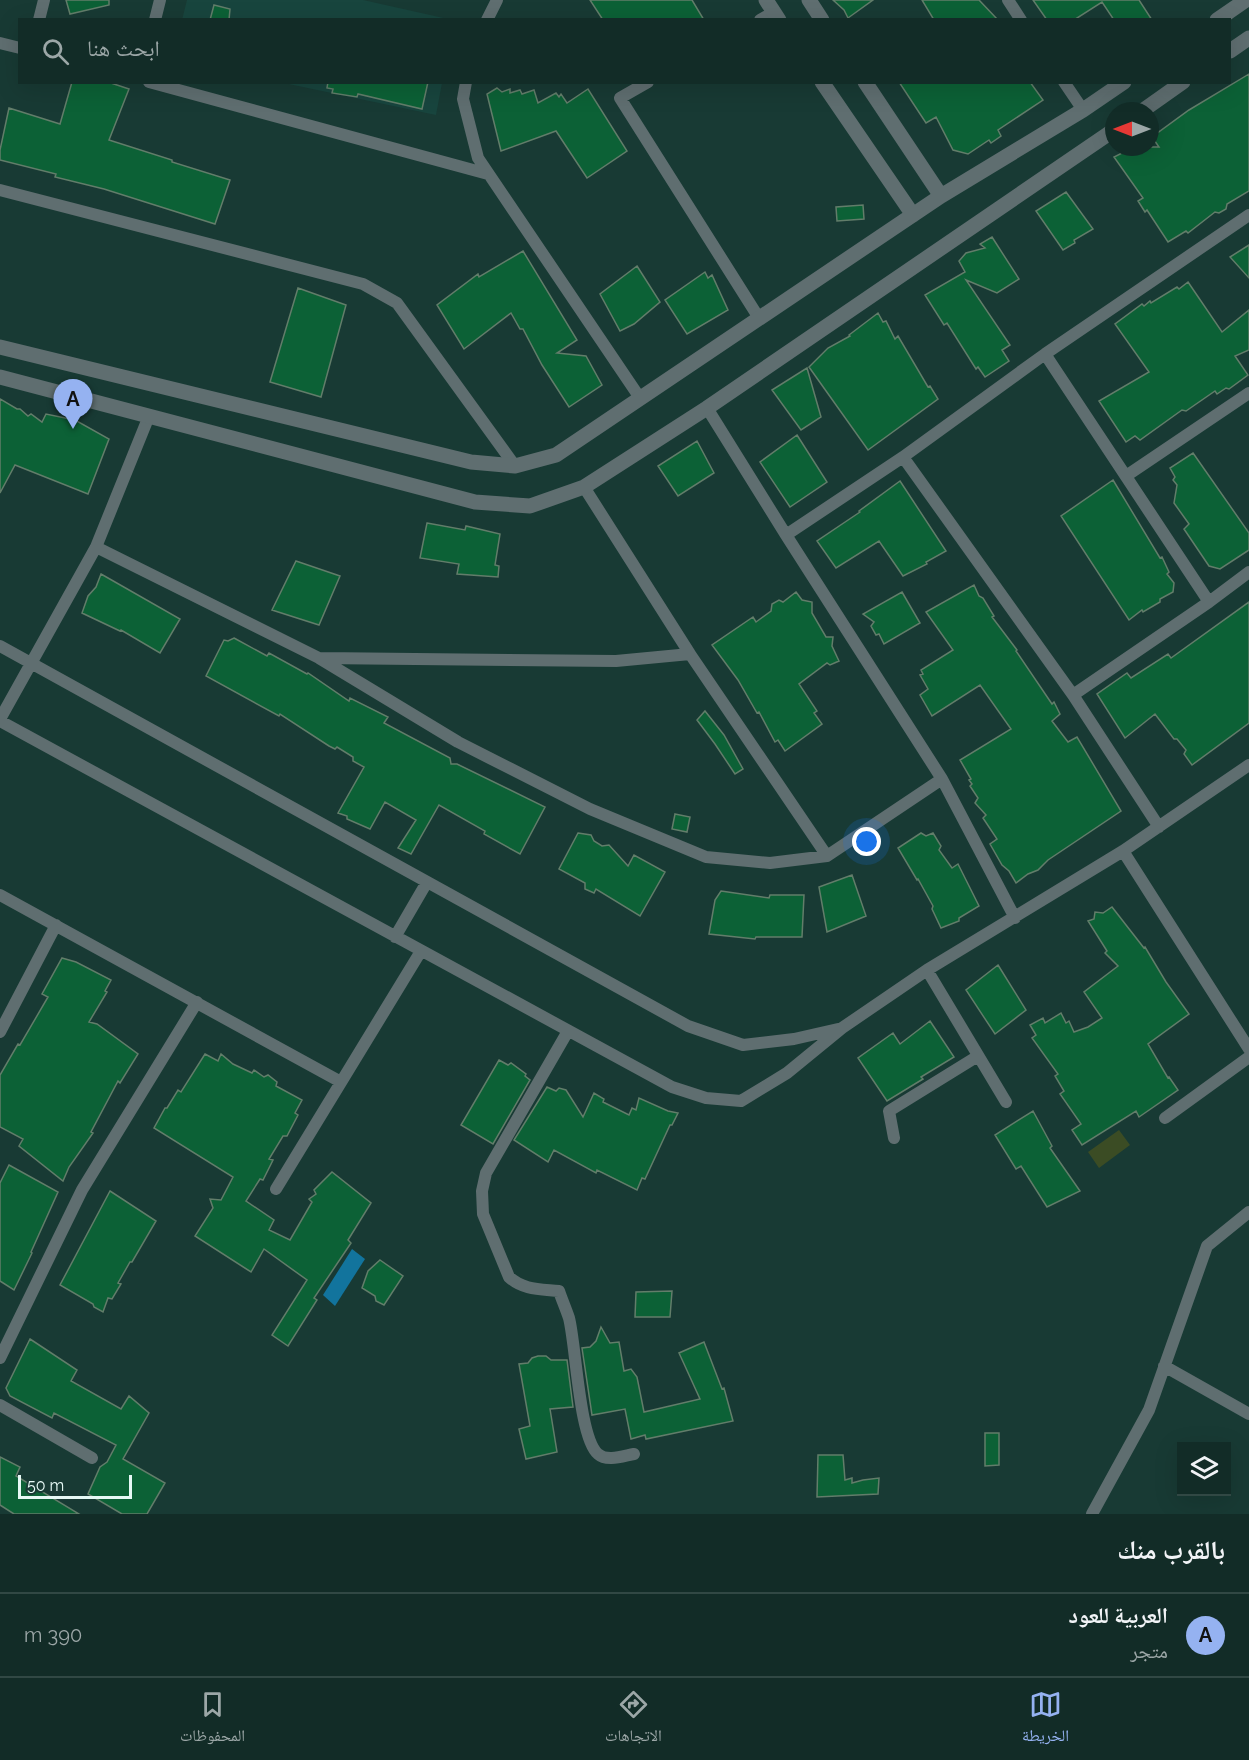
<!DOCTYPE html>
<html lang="ar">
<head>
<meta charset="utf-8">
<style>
  :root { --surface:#122c27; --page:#1f3833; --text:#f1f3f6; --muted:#9ca7a7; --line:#314844; --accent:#95b2f1 }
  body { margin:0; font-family:Raleway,"Noto Naskh Arabic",sans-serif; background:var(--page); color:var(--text); direction:rtl }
  .controls { position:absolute; right:18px; bottom:18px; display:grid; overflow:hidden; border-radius:0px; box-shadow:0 6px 24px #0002 }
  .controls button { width:54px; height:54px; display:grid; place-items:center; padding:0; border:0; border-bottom:2px solid var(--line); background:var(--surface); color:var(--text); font:30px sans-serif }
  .compass { position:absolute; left:1105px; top:102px; width:54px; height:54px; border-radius:50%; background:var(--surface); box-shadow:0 6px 24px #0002; rotate:270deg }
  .scale { position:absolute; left:18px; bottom:15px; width:114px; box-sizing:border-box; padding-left:6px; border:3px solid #e6f9f5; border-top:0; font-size:16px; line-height:21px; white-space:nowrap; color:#e6f9f5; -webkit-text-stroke:4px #183a34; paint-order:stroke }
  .you { position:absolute; left:867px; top:842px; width:21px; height:21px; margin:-15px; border:4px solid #fff; border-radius:50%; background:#1a73e8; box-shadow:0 0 0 9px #1a73e833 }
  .badge { display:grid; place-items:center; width:39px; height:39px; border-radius:50%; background:var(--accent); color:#111; font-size:20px; font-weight:700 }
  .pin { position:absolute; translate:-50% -50px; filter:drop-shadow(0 2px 3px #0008) }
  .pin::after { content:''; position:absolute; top:32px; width:21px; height:18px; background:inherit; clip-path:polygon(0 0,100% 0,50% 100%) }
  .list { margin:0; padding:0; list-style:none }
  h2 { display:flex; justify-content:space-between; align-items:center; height:78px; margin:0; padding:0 24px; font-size:26px }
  h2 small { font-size:20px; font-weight:400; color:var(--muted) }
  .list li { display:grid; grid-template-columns:39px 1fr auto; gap:18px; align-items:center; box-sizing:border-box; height:84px; padding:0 24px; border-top:2px solid var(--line) }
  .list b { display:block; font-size:22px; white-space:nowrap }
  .list p { margin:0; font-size:20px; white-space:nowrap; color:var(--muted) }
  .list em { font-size:20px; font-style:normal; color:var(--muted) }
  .icon { flex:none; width:33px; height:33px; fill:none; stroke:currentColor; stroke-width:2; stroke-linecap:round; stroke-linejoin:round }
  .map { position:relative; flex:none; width:1249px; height:1514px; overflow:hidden; direction:ltr }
  .search { position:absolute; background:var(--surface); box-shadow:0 6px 24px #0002; left:18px; right:18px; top:18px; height:66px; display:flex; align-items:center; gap:15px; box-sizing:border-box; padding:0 21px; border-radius:0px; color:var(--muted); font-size:22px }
  .sheet { height:162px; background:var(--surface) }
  nav { display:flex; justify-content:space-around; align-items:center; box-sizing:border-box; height:84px; border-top:2px solid var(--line); background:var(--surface); font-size:16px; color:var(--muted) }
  nav a { display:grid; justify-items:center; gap:3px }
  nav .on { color:var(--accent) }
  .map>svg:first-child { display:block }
</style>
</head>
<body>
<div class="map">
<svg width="1249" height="1514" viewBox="0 0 1249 1514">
  <rect width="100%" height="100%" fill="#183a34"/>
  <path fill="#18453e" d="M187 0H363L448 19 182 20Z
    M284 83H442L436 115Z"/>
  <path fill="#3b4c24" d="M1119 1130 1130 1145 1099 1168 1088 1152Z"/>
  <path fill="#12749d" d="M352 1249 365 1259 335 1306 323 1295Z"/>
  <path fill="#0c6136" stroke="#627d6a" stroke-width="1.5" d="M66 0H109V5L70 14Z
    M590 0H692L704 20H603Z
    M833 0H873L848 18 844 10Z
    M922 0H979L998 20H934Z
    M1033 0H1139L1152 20H1114L1102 2 1074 20H1047Z
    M214 5 230 9 229 20H210Z
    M1249 74V191L1227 204 1226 209 1219 213 1215 212 1188 233 1186 231 1168 242 1147 210 1145 212 1138 201 1143 198 1114 157 1134 147H1159L1152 137 1189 110Z
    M72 82H108L129 89 109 140 172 160V162L230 180 215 224 104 189 55 177 56 174 0 160V150L9 108 60 124Z
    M328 82H428L422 109 358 94 357 97 332 93 333 89 327 88Z
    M899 82H1030L1043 100 998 130 1001 136 991 143 989 140 968 154 953 150 936 117 926 123Z
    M497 88 502 92 510 89V93L520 90 522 94 534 90 538 103 556 93 559 97 561 94 567 103 588 89 627 151 587 178 556 131 501 151 487 94Z
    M1066 192 1093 229 1074 240 1075 243 1063 250 1036 211Z
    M863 205 864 219 837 221 836 207Z
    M992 237 1019 279 997 293 966 280 1010 345 1002 350 1009 361 985 377 978 367 976 369 947 323 944 325 925 295 965 272 959 261 966 253 985 248 980 244Z
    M1249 245V278L1230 257Z
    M523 251 577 340 557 353 586 356 602 385 569 407 542 365 523 329H520L511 313 464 349 437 305 478 274 479 277Z
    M637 266 660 302 634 324 620 331 600 294Z
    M705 272 708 278 712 275 728 310 687 334 665 300Z
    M1188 282 1222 332 1249 310V350L1235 356 1248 375 1229 389 1226 388 1217 394 1215 391 1186 411 1182 410 1140 440 1135 436 1126 442 1099 401 1149 372 1115 324 1142 304 1144 306 1150 301 1151 303 1177 287 1179 289Z
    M298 288 346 305 321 397 270 382Z
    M878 313 883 322 886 321 895 339 898 336 928 387 930 386 938 399 868 450 809 367 828 348 850 336 849 335Z
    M807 368 821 417 801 430 772 390Z
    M0 399 17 409H20L28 416 31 414 42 422 46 414 75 420 109 439 88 494 15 465 0 493Z
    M797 435 827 482 790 507 760 462Z
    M697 441 714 473 678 496 658 466Z
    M1193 453 1249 533V550L1220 569 1209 566 1184 529 1189 524 1174 503 1177 485 1173 480 1175 477 1170 468Z
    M1113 480 1160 558 1162 557 1169 572 1167 574 1174 583 1173 592 1160 599V602L1143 612 1142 610 1129 620 1061 516Z
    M900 481 946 551 926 562 927 564 903 576 879 541 836 568 817 541 860 512 859 511Z
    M427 523 465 530 466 526 500 534 495 565 499 566 498 577 457 574 459 564 420 558Z
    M296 561 340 576 319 625 272 610Z
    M101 574 180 619 160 653 121 630 120 631 82 613 88 596 96 587Z
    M974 585 979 596 983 598 994 616 992 617 1017 650 1016 651 1052 704 1054 702 1060 714 1052 721 1068 742 1077 737 1121 811 1048 860 1038 870 1028 874 1016 883 1009 871 1002 865 990 844 997 839 983 818 986 815 975 803 978 798 970 786 972 784 969 780 971 779 960 760 1011 729 980 685 932 716 920 695 928 689 920 675 923 674 921 670 953 650 926 612Z
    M796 592 802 600 812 602V613L826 637H833L832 646 839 661 830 665 827 663 799 684 817 711 814 713 822 724 785 751 778 740 775 742 759 712 757 713 738 680 712 645 753 617 756 622 771 611 772 604 779 600 783 602Z
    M902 592 920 623 884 644 879 634 876 635 871 626 874 622 863 614Z
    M1249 602V723L1192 765 1184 754 1186 750 1177 739H1174L1155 714 1125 738 1097 694 1127 673 1131 678 1168 654 1171 658Z
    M234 638 267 656 269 653 307 674 308 673 349 701 350 698 388 717 384 723 450 758 451 764H457L545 807 520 854 484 834 485 831 439 805 411 854 398 848 416 820 385 802 370 829 347 819V816L338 813 364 767 353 761V757L337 747 335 749 329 746 280 714 279 716 206 676 224 640 228 641Z
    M705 711 724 735 743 769 735 774 715 744 697 720Z
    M675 814 690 817 687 832 672 829Z
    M578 833 591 835 594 841 602 846 609 845 628 866 634 855 665 872 640 916 596 889 594 893 585 889V883L559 869Z
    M921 833 926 836 933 833 941 846 939 850 952 868 958 864 979 906 959 918V921L941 928 932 909 933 906 918 879 917 880 898 848Z
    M852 875 866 916 827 932 819 887Z
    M721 891 769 898 770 895H804L802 937H756L755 939 709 934 715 900Z
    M1112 907 1144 948 1145 947 1166 982 1189 1014 1148 1044 1168 1078 1169 1077 1178 1090 1139 1117 1136 1111 1082 1145 1072 1130 1081 1124 1060 1094 1064 1091 1055 1076 1058 1074 1032 1038 1036 1035 1030 1025 1043 1018 1045 1023 1061 1013 1066 1023 1069 1021 1074 1032 1088 1027 1102 1018 1084 992 1118 966 1105 953 1107 951 1088 921 1094 919 1095 912 1103 913Z
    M62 958 76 962 111 980 105 991 107 992 89 1022 97 1024 138 1054 120 1083 118 1081 91 1132 93 1133 69 1167 63 1181 19 1146 23 1139 0 1127V1075L18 1044 20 1045 48 997 42 994Z
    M998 965 1026 1010 995 1034 966 990Z
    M930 1021 954 1057 921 1077 923 1079 887 1101 858 1058 893 1033 900 1044Z
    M205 1054 218 1061 221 1054 233 1064 252 1073 254 1070 264 1077 268 1075 277 1082 276 1086 302 1100 295 1113 298 1115 287 1136H283L269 1159 273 1160 263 1180 260 1179 246 1201 274 1220 269 1230 290 1240 312 1202 309 1199 316 1194 314 1190 332 1172 371 1203 348 1240 351 1243 314 1298 317 1300 288 1346 272 1335 307 1280 264 1249 251 1272 195 1236 213 1208 210 1199 221 1200 233 1177 154 1128 165 1108H167L178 1090 181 1092Z
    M499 1060 508 1065 511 1063 526 1074 525 1076 530 1080 493 1144 461 1125Z
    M547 1087 556 1091 559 1088 566 1090 583 1117 594 1093 604 1099 603 1102 629 1115 632 1108 636 1110 639 1098 668 1111 678 1113 672 1125H670L645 1179 642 1178 637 1190 597 1170 596 1173 554 1150 548 1162 514 1140Z
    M1033 1111 1052 1146 1050 1148 1080 1191 1047 1207 1021 1166 1016 1169 995 1135Z
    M9 1165 58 1192 31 1252 32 1253 14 1290 0 1281V1183Z
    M110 1191 156 1221 132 1262H130L118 1283 121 1284 112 1299 108 1298 103 1312 94 1307 93 1304 60 1285Z
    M380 1260 403 1276 384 1305 376 1301 375 1296 362 1288 368 1271Z
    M672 1291 670 1317H635L636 1292Z
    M601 1327 610 1343 619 1342 624 1371 631 1369 637 1377 644 1412 700 1399 679 1353 704 1342 722 1389 724 1388 733 1421 646 1439 645 1435 631 1439 625 1409 592 1415 582 1348 590 1347 596 1341Z
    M30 1339 77 1370 71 1381 121 1409 129 1396 149 1413 123 1459 165 1483 147 1514H122L88 1494 100 1467 107 1462 116 1445 54 1413 52 1418 10 1396 6 1388Z
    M538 1356H546L551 1360H567L573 1407 550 1409 557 1452 526 1459 519 1429 530 1426 519 1364 528 1363 532 1358Z
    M985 1433H999V1465L985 1466Z
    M818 1455H843L845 1480 852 1478V1483L863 1480 879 1478 878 1494 817 1497Z
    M0 1457 20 1467 16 1476 79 1514H14L0 1505Z"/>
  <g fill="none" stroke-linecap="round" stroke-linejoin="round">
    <path stroke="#5f6e70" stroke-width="12" d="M1008 0 1021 20
      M39 20 44 0
      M155 20 160 0
      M487 20 497 0
      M760 20 774 12
      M0 43 20 48
      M149 82 488 174
      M466 82 463 99 478 158 640 398
      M648 82 620 98 759 318
      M1064 82 1083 110
      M0 190 363 284 397 303 515 466
      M1045 354 1209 602
      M707 408 786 535 942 779 1015 918
      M903 457 1073 695 1159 827
      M1126 476 1249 393
      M584 487 690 654 827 856
      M786 535 903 457 1045 354 1249 215
      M96 547 319 658 458 742 590 809 706 857 770 863 827 856 942 779
      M0 646 688 1026 743 1045 794 1039 838 1029
      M320 658 616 661 690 654
      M1073 695 1209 602 1249 572
      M0 719 96 547 149 416
      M0 721 672 1087 706 1098 741 1101 787 1073 842 1028 927 970 1123 851 1249 765
      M1123 851 1249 1049
      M0 895 341 1082
      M395 937 427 882
      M927 970 1006 1102
      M568 1031 486 1173 482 1191 483 1214 509 1277C523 1290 540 1289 559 1291 562 1300 566 1309 569 1318 576 1345 579 1438 598 1454 607 1462 623 1456 634 1454
      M0 1032 56 925
      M1165 1118 1249 1057
      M894 1138 889 1111 978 1056
      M276 1189 421 951
      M0 1358 82 1190 197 1002
      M1164 1366 1249 1414
      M0 1405 92 1458
      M1092 1514 1149 1410 1207 1246 1249 1212"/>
    <path stroke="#5f6e70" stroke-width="15" d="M766 0 779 20
      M809 0 822 20
      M1217 20 1246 0
      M1230 51 1249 38
      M822 82 913 215
      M865 82 941 196
      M1142 111 1183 82
      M0 347 471 462 515 466 556 455 941 196 1083 110 1124 82
      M0 377 475 502 530 506 584 487 707 408 1114 130"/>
  </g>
</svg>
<div class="controls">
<button><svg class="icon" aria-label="layers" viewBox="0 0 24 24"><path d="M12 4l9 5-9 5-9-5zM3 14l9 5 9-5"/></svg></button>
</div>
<svg class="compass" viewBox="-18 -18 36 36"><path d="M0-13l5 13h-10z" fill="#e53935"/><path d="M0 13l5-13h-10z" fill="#9ca7a7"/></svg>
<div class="scale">50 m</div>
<div class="you"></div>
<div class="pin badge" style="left:73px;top:429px">A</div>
<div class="search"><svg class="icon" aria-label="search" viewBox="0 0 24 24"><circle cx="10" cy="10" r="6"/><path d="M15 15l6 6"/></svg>ابحث هنا</div>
</div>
<section class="sheet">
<h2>بالقرب منك<small></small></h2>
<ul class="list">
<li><span class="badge">A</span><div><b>العربية للعود</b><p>متجر</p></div><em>390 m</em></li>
</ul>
</section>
<nav>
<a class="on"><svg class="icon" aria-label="map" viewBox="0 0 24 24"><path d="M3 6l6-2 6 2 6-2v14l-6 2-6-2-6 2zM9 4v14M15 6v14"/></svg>الخريطة</a>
<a><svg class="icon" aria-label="directions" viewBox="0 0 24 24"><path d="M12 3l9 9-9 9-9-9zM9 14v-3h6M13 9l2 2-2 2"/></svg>الاتجاهات</a>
<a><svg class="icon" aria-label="saved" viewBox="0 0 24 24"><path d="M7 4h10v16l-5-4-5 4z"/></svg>المحفوظات</a>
</nav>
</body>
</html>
